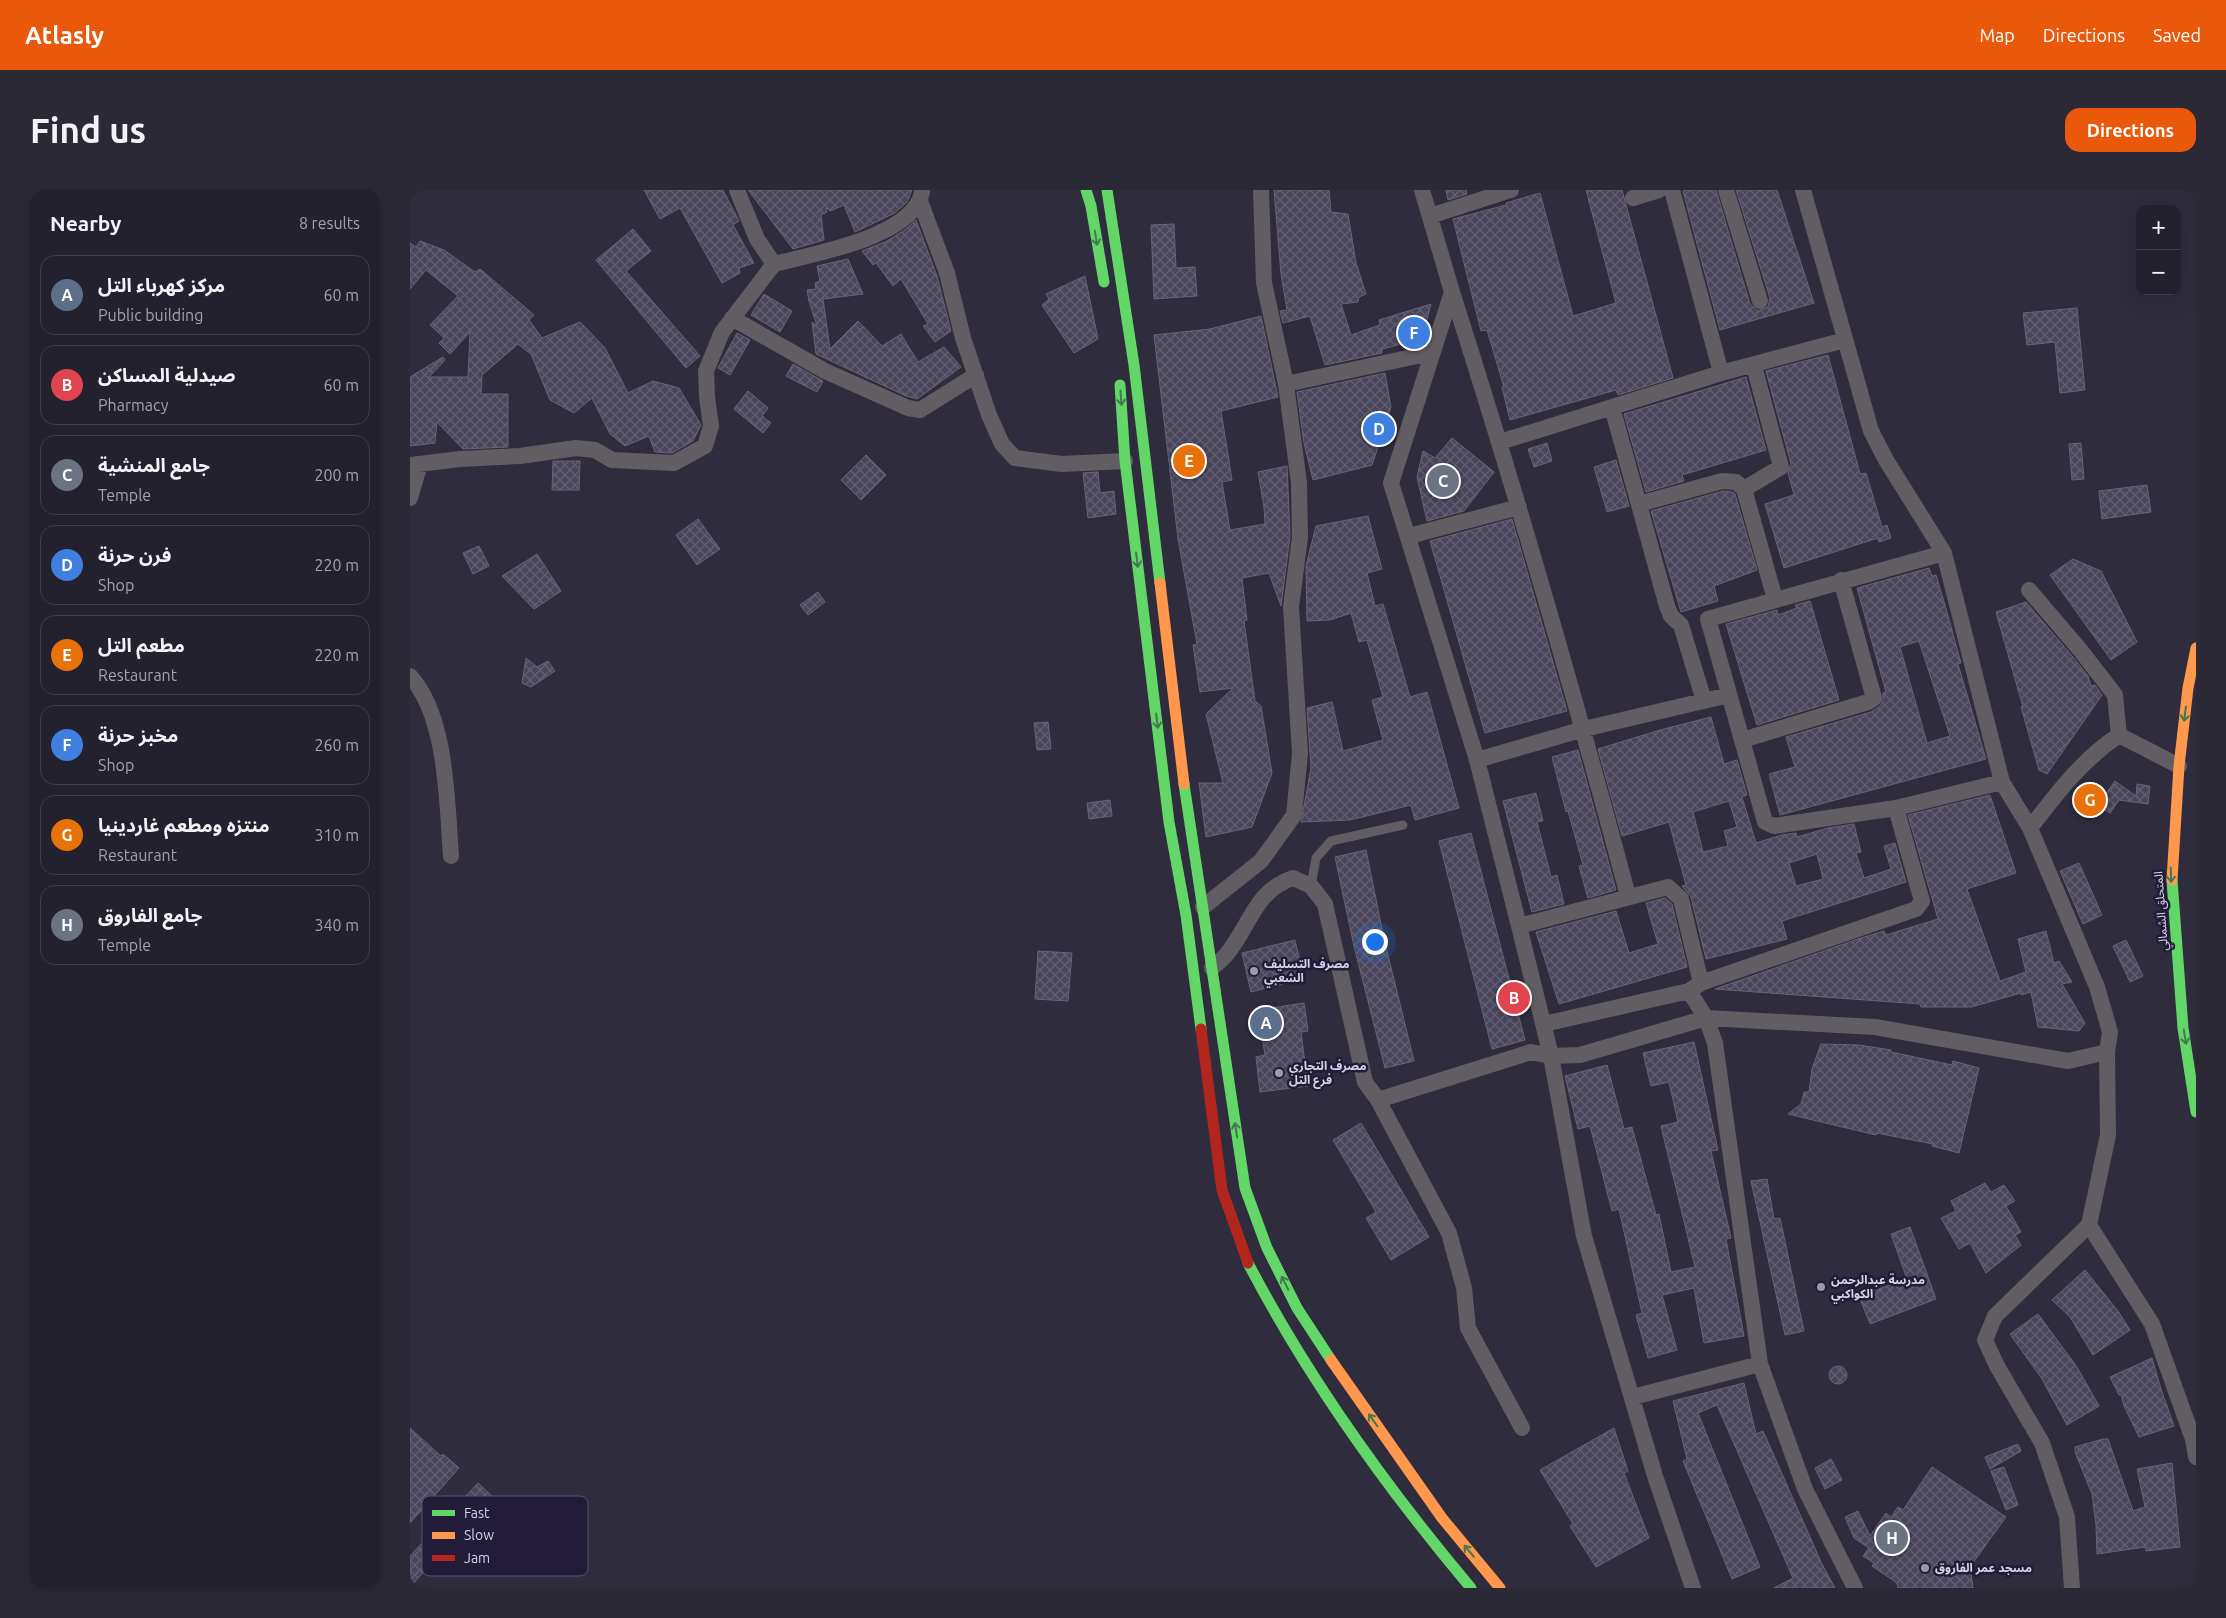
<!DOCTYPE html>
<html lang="en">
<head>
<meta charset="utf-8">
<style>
  :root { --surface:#23212e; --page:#2b2936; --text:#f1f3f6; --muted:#a3a3aa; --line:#403e4a; --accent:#ea580c }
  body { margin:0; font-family:Ubuntu,"Noto Sans Arabic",sans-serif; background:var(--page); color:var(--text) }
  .controls { position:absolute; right:15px; top:15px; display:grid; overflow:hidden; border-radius:10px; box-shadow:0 5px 20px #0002 }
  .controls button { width:45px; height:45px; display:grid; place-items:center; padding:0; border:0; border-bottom:1px solid var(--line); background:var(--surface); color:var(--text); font:25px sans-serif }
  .you { position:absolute; left:964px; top:751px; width:18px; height:18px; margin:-12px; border:4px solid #fff; border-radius:50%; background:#1a73e8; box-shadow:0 0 0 8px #1a73e833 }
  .badge { display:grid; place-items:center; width:32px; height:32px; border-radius:50%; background:var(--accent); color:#fff; font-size:16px; font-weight:700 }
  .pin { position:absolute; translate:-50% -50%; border:2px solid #fff; box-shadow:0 1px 5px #0006 }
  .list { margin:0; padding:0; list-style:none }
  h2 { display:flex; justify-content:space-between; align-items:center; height:65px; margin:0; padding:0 20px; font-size:21px }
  h2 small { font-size:16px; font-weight:400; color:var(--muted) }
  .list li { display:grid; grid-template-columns:32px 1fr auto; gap:15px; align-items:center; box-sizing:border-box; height:80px; margin:0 10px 10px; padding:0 10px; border:1px solid var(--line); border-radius:15px }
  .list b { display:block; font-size:19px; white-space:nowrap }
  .list p { margin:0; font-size:16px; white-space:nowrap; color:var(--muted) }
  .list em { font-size:16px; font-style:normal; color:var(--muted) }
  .map { position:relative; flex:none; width:1786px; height:1398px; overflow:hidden; border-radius:15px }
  header { display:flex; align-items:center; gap:30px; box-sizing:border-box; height:70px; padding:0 25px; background:var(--accent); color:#fff }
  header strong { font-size:24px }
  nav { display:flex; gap:28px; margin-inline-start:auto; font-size:18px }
  .intro { display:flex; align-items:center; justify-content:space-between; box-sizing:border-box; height:120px; padding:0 30px }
  h1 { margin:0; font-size:35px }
  .button { padding:12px 22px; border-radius:15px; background:var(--accent); color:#fff; font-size:18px; font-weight:700 }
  main { display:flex; gap:30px; padding:0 30px }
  aside { flex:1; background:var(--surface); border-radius:15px; box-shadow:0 5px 20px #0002 }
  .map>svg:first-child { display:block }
</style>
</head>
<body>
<header>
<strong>Atlasly</strong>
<nav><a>Map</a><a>Directions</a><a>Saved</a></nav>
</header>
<div class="intro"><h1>Find us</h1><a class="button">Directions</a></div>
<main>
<aside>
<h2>Nearby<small>8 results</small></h2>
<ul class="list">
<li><span class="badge" style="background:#5c6f8a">A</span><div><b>مركز كهرباء التل</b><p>Public building</p></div><em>60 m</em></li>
<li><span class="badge" style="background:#e0444e">B</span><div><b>صيدلية المساكن</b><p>Pharmacy</p></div><em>60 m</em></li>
<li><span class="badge" style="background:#6b7280">C</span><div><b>جامع المنشية</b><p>Temple</p></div><em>200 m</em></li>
<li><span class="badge" style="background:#3f7fe0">D</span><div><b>فرن حرنة</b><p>Shop</p></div><em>220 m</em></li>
<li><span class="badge" style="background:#e8710a">E</span><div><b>مطعم التل</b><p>Restaurant</p></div><em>220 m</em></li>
<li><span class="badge" style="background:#3f7fe0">F</span><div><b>مخبز حرنة</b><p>Shop</p></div><em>260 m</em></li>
<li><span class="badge" style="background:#e8710a">G</span><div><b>منتزه ومطعم غاردينيا</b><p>Restaurant</p></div><em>310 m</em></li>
<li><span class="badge" style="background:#6b7280">H</span><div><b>جامع الفاروق</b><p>Temple</p></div><em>340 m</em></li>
</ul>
</aside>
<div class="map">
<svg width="1786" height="1398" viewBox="0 0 1786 1398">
  <defs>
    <pattern id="building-cross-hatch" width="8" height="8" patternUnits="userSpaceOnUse" patternTransform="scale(1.25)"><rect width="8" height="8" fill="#4a455b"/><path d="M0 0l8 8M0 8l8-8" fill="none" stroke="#635f73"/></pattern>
  </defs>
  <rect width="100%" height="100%" fill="#2f2c3d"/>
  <path fill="url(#building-cross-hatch)" stroke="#676473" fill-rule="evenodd" d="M234 0H313L329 31 323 35 344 73 329 78 330 83 312 93 270 18 250 29Z
    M338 0H502L497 12 485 23 445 42 434 15 420 21 417 18 416 19 417 22 411 25 414 50 383 59Z
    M864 0H919L921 22 938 24 946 73 956 104 949 107 948 112 931 114 941 145 970 135 969 130 1021 114 1012 149 972 159V163L915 175 900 126 873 133 870 121 877 120 871 84Z
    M1036 0H1056L1057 4 1038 10Z
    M1176 0H1212L1263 188 1208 205 1206 200 1100 230 1092 197H1094L1077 140 1071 141 1043 29 1096 15V13L1130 3 1163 126 1206 113Z
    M1278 0H1306L1340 114 1348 121 1358 117 1360 108 1326 0H1367L1404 113 1310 140 1273 1Z
    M506 30 527 86 541 141 525 152 513 136 518 134 491 89 483 96 466 73 463 75 452 61 477 51 496 39Z
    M764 34 766 78 785 77 787 106 744 109 741 35Z
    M223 39 241 61 216 81 290 166 276 178 186 70Z
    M10 51 34 60 65 82 70 79 124 125 119 130 132 148 170 132 195 158 218 203 243 191 269 198 291 235 283 251 262 263 245 262 239 246 215 256 200 244 182 208 164 223 140 210 121 164 108 154 72 185 71 204H98V257L53 259 27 232 25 253 0 256V187L33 167 35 170 19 187H58L60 142 40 164 29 153 34 148 20 135 48 106 16 80 0 99V53L6 57Z
    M438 69 453 104 413 109 420 159 448 131 472 156 491 144 508 172 534 157 551 177 507 209 496 206 406 164 402 132 407 136 399 111 397 100 406 99 405 93 410 91 407 76Z
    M675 86 688 149 664 163 632 115 639 109 636 104Z
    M354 104 382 121 370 142 341 125Z
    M1667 118 1675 200 1650 203 1645 152 1617 155 1613 123Z
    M851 126 868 207 811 221 822 290 812 292 820 340 855 334 854 317 848 282 877 276 880 346 871 416 859 383 832 388 837 430 834 431 845 511 851 516 862 583 842 637 796 647 789 593H813L796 524 823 498 790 502 783 455 787 454 768 349 744 145 800 139Z
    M327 143 340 150 320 185 308 178Z
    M1418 165 1450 284 1456 283 1472 337 1477 335 1481 348 1469 352 1468 348 1374 378 1355 314 1384 305 1378 283 1381 274 1356 181Z
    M383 174 413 191 407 202 376 186Z
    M975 183 981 217 962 275 903 290 894 253 887 202Z
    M1336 187 1356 260 1272 285 1274 291 1236 302 1214 224Z
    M338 201 358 218 352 226 361 233 353 243 324 219Z
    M1042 248 1084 282 1054 321 1017 331 1007 287 1013 261 1025 268Z
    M1137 253 1142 271 1124 277 1118 259Z
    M1671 253 1674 289 1662 290 1659 254Z
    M456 265 476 285 451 310 431 290Z
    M1206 270 1219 316 1197 322 1184 277Z
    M143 271H170L169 300H142Z
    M688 282 690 303 704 301 706 324 678 328 673 283Z
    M1737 295 1741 322 1692 329 1689 301Z
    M1313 301 1322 302 1325 304 1347 380 1304 396 1308 411 1271 422 1241 321Z
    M958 326 972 379 957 383 965 416 973 414 1000 507 1017 502 1049 618 1005 630 1001 615 940 630 891 632 901 578 897 518 922 512 933 561 973 550 962 510 973 507 957 450 949 452 941 423 920 430 897 431 896 376 906 336Z
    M288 329 310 359 287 375 266 345Z
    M1102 329 1157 521 1075 543 1020 351Z
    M69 356 79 376 63 384 53 363Z
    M127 364 151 401 124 419 92 386Z
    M1663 369 1691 381 1727 452 1701 470 1640 385Z
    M1519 378 1522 386 1526 385 1535 415 1551 473 1548 474 1576 569 1370 625 1359 584 1385 577 1376 547 1461 522 1470 516 1473 511V503L1476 502 1447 398ZM1509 451 1540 546 1517 553 1490 457Z
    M408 402 415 412 398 425 390 415Z
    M1400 411 1429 510 1347 535 1316 434 1367 420 1368 425 1387 418 1385 415Z
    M1616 412 1663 467 1678 486 1681 496 1685 495 1692 505 1637 584 1629 580 1611 517H1613L1586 422Z
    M116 468 127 477 138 471 145 481 121 497 112 493Z
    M1301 527 1314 574 1327 570 1337 605 1332 607 1346 653 1372 645 1386 643 1387 647 1418 638 1444 634 1451 662 1446 663 1454 688 1481 679 1474 656 1485 653 1496 692 1372 731 1377 749 1296 769 1281 707 1272 696 1276 695 1259 632 1212 646 1188 559 1250 540ZM1319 611 1327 637 1314 641 1318 656 1293 662 1283 622ZM1407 664 1413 689 1386 696 1379 673Z
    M638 532 641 559 627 560 624 533Z
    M1168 560 1206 700 1178 708 1169 676 1173 675 1158 621 1156 622 1142 567Z
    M1705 591 1726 606 1727 594 1740 596 1738 614 1709 610 1700 623 1688 615Z
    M1126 603 1133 631 1127 632 1141 687 1147 685 1154 714 1122 722 1093 611Z
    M1580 605 1606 683 1557 699 1590 791 1616 782 1608 749 1636 741 1644 773 1649 771 1662 792 1652 794 1675 833 1669 841 1628 837 1621 802 1611 805V803L1561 817H1511L1510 814 1305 799 1448 749 1474 741 1476 745 1528 729 1498 625Z
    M700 610 702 626 679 629 677 613Z
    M1061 643 1115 850 1082 859 1029 651Z
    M956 660 974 749 1004 871 975 878 944 756 925 667Z
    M1669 673 1692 725 1673 734 1650 681Z
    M1255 708 1262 714 1277 777 1149 814 1126 742 1206 721 1219 763 1248 754 1236 713Z
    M885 750 894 789 841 802 832 763Z
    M1716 750 1733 786 1720 792 1703 756Z
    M628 761 662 763 658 811 625 809Z
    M894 813 898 841 891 842 898 896 850 902 846 867 855 865 848 820Z
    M1284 852 1308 960 1301 961 1321 1048 1316 1049 1334 1146 1294 1153 1284 1098 1252 1105 1267 1160 1238 1168 1226 1125 1232 1123 1209 1019 1202 1021 1180 936 1168 939 1155 886 1197 875 1214 939 1222 937 1246 1025 1249 1024 1261 1082 1285 1077 1251 936 1268 932 1259 892 1241 896 1233 863Z
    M1411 854 1449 855 1481 860V862L1542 875 1543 871 1569 878 1549 963 1522 956 1523 954 1467 943 1466 945 1378 924 1391 914 1394 902H1399L1402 879Z
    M951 933 1019 1047 981 1070 956 1028 966 1022 923 950Z
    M1357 989 1364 1029 1370 1028 1394 1141 1375 1145 1341 991Z
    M1575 993 1581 1002 1594 995 1605 1011 1596 1016 1611 1042 1605 1045 1611 1055 1576 1083 1560 1053 1549 1059 1531 1028 1546 1021 1541 1011Z
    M1500 1037 1526 1109 1460 1134 1449 1106 1497 1089 1481 1044Z
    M1675 1080 1708 1121 1720 1140 1683 1165 1660 1127 1642 1110Z
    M1628 1124 1667 1177 1689 1216 1657 1235 1632 1189 1600 1144Z
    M1742 1168 1751 1199 1764 1236 1729 1247 1714 1216 1711 1204 1709 1205 1700 1187Z
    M1419 1185a9 9 0 1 1 18 0a9 9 0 1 1-18 0Z
    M1334 1193 1346 1244 1353 1241 1412 1374 1425 1398H1364L1383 1388 1307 1215 1288 1223 1350 1377 1322 1389 1273 1271 1277 1269 1263 1211Z
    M0 1238 31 1266 33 1264 49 1278 0 1333Z
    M1204 1238 1218 1281 1214 1283 1239 1348 1186 1377 1160 1336 1163 1334 1130 1280Z
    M1693 1249H1698L1723 1321 1735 1317 1727 1279 1762 1273 1770 1357 1736 1361 1735 1357 1687 1364 1686 1335 1682 1304 1665 1262V1257Z
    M1608 1254 1611 1261 1580 1279 1575 1267Z
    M1421 1269 1432 1290 1415 1299 1405 1278Z
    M1522 1277 1596 1327 1560 1377 1563 1398H1488L1487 1393 1462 1376 1464 1373 1453 1366 1459 1358 1444 1348 1435 1327 1448 1321 1460 1346 1476 1323 1481 1327 1488 1317 1493 1320Z
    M1594 1277 1608 1315 1596 1320 1581 1281Z
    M68 1293 83 1307 0 1397V1366Z"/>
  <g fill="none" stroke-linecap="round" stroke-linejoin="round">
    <path stroke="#625d63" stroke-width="9" d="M901 696 906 668 921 651 993 635"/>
    <path stroke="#625d63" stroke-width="16" d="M327 0 347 49 364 74C402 64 504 47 512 2
      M1012 0 1042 102 981 293 1067 570 1109 736 1141 866 1174 1046 1245 1286 1283 1398
      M1262 0 1311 183
      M1316 0 1350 111
      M1393 0 1461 241 1476 270 1534 363 1592 592 1620 638 1687 797 1700 842 1697 862 1698 945 1679 1035 1742 1134 1783 1249 1786 1267
      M1223 8 1249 0
      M510 11 537 83 553 148 579 225 592 254 605 268 652 274 715 271
      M1020 26 1101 0
      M1042 102C1106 302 1164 503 1218 706
      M322 128 415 181 498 218 510 220 566 185
      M876 194 1021 163
      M1202 217 1257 416 1261 426 1271 435 1294 511
      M1090 252 1311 183 1435 150
      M0 275 50 269 110 266 166 258 185 260 202 270 264 273 295 256 301 236 297 207 296 181 312 142 364 74
      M1334 299 1371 277 1344 176
      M0 308 10 274
      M1229 314 1312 291 1326 292 1334 299 1365 409
      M999 346 1109 317
      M1534 363 1298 429 1355 632 1364 636 1486 618 1592 592
      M1619 400 1671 461 1705 505 1709 545
      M0 486C37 526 37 613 41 666
      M1332 550 1458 512 1464 508 1431 390
      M1067 570 1174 539 1319 505
      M1620 638C1647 603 1672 570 1709 545L1769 576
      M793 717 851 671 884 625 890 563 881 417 890 347 889 293 876 194 854 93 851 0
      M1109 736 1258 697 1271 709 1291 793
      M802 778C806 774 812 770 816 765 840 737 844 701 883 688L901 696 915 714 955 892 968 910 1039 1043 1054 1098 1058 1138 1112 1238
      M1279 801 1296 828 1305 853 1350 1174 1395 1299 1445 1398
      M1134 834 1279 801 1291 793 1506 719 1512 711 1486 618
      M968 910 1121 862 1141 866 1170 865 1296 828 1465 837 1658 871 1697 862
      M1223 1207 1350 1174
      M1662 1398 1657 1327 1632 1253 1587 1176 1575 1150 1585 1126 1679 1035"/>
    <path stroke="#63d668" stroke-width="11" d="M676 0 681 16 694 92
      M697 0 724 175 750 393
      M710 195 715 271 759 632 776 725 791 839
      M774 594 835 998 857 1058 887 1118 921 1170
      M1762 690 1773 838 1786 922
      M838 1073C899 1190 976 1297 1061 1398"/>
    <path stroke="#ff974d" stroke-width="11" d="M750 393 774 594
      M1762 690 1769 576 1778 498 1786 458
      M921 1170 1032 1328 1090 1398"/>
    <path stroke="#b3261e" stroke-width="11" d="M791 839 812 1000 838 1073"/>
  </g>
  <defs><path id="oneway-shaft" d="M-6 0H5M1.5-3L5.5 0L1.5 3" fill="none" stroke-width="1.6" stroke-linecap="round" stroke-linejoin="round" transform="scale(1.25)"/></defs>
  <g stroke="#427950">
    <use href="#oneway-shaft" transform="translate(686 48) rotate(80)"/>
    <use href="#oneway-shaft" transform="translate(711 208) rotate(86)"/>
    <use href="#oneway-shaft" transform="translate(727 370) rotate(83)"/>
    <use href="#oneway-shaft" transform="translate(1775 524) rotate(97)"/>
    <use href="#oneway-shaft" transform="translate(747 531) rotate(83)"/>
    <use href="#oneway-shaft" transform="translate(1761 685) rotate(88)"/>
    <use href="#oneway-shaft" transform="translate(1775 847) rotate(81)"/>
    <use href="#oneway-shaft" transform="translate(826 940) rotate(-99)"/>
    <use href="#oneway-shaft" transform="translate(875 1093) rotate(-117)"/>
    <use href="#oneway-shaft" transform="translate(963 1230) rotate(-125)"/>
    <use href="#oneway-shaft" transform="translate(1059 1361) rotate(-130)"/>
  </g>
  <g fill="#9b99ab" stroke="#221c38" stroke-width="2">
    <circle cx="844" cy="781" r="5"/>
    <circle cx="869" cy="883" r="5"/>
    <circle cx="1411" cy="1097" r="5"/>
    <circle cx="1515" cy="1378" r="5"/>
  </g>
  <g text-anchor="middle" stroke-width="5" stroke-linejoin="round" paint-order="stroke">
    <g font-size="12" fill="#d5d3e6" stroke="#221c38">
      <text transform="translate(1751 721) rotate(-94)" y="4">المتحلق الشمالي</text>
    </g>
    <g font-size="12" font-weight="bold" fill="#d5d3e6" stroke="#221c38" text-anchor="start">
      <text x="854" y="778">مصرف التسليف<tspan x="854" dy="14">الشعبي</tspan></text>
      <text x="879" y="880">مصرف التجاري<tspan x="879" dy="14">فرع التل</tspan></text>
      <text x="1421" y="1094">مدرسة عبدالرحمن<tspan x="1421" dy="14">الكواكبي</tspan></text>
      <text x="1525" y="1382">مسجد عمر الفاروق</text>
    </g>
  </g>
  <rect x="12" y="1306" width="166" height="80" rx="8" fill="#221c38" stroke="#58536c" stroke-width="1"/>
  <rect x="22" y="1320" width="23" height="6" fill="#63d668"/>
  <rect x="22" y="1342" width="23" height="7" fill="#ff974d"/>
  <rect x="22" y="1365" width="23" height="6" fill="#b3261e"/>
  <g font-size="14" fill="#d5d3e6">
    <text x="54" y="1328">Fast</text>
    <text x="54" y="1350">Slow</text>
    <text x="54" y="1373">Jam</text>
  </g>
</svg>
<div class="controls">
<button>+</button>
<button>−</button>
</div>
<div class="you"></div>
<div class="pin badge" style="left:856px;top:833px;background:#5c6f8a">A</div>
<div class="pin badge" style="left:1104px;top:808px;background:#e0444e">B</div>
<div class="pin badge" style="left:1033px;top:291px;background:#6b7280">C</div>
<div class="pin badge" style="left:969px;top:239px;background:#3f7fe0">D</div>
<div class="pin badge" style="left:779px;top:271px;background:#e8710a">E</div>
<div class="pin badge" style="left:1004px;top:143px;background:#3f7fe0">F</div>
<div class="pin badge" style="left:1680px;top:610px;background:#e8710a">G</div>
<div class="pin badge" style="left:1482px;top:1348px;background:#6b7280">H</div>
</div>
</main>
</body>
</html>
